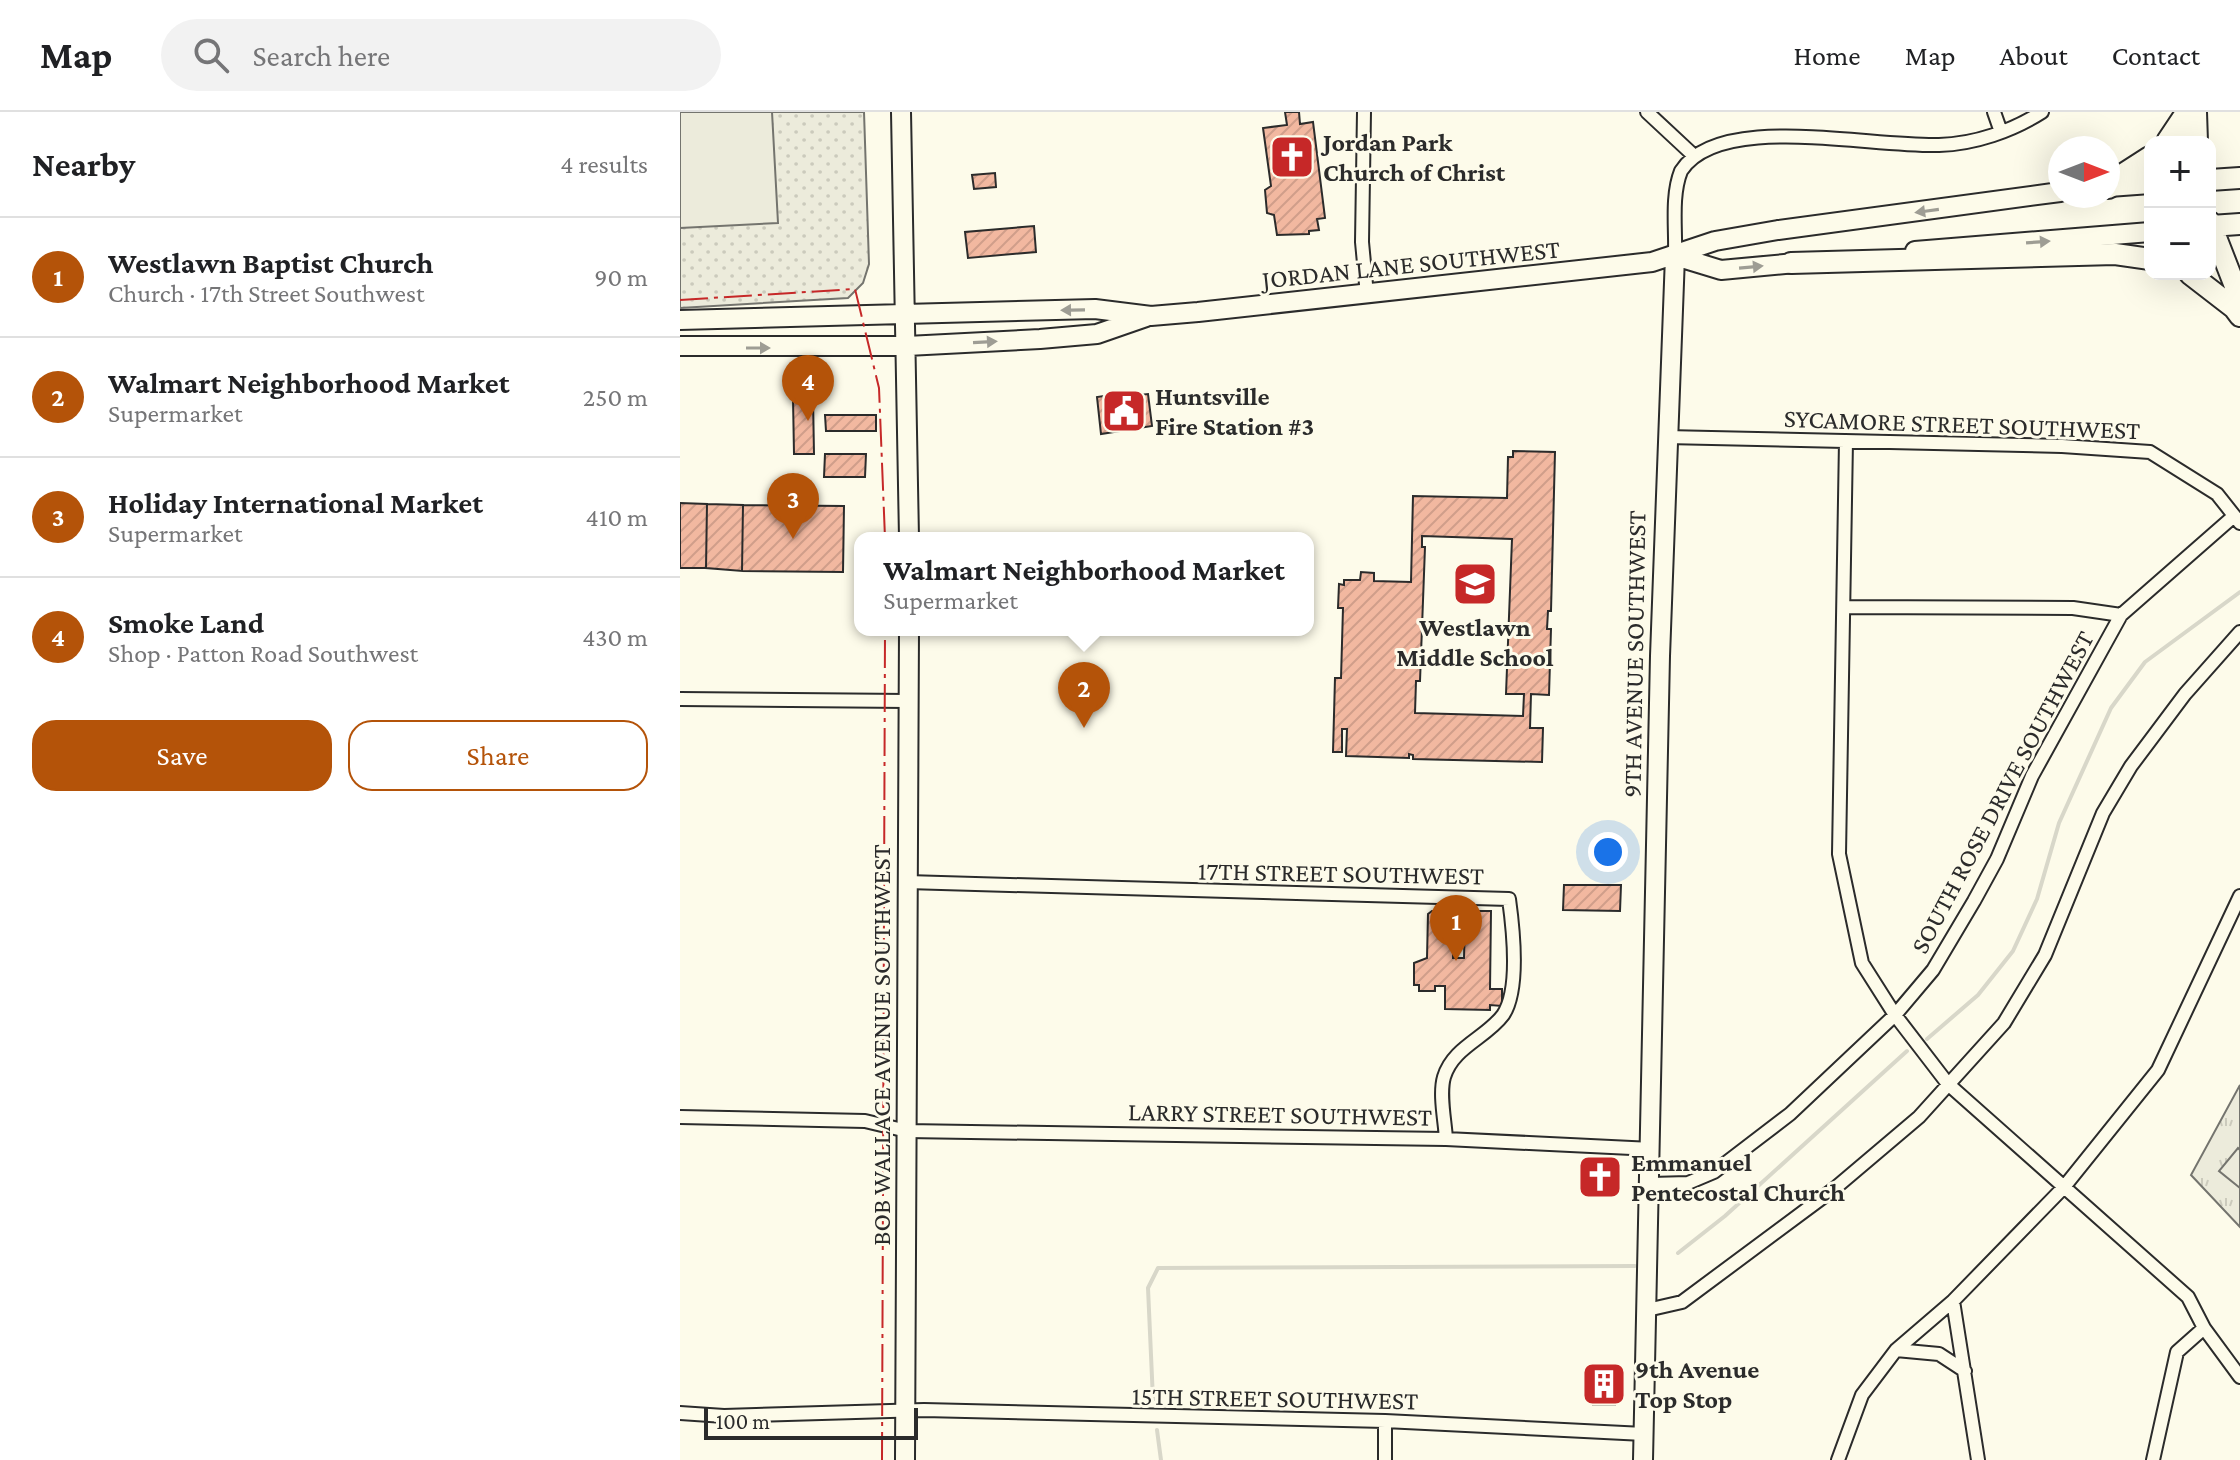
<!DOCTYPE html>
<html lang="en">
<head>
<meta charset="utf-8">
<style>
  :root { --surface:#fff; --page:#f2f2f2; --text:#202124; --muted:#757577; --line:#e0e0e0; --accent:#b45309 }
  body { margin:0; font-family:"Crimson Pro",serif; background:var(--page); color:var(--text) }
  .controls { position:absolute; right:24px; top:24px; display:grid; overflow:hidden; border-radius:16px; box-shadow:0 8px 32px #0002 }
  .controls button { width:72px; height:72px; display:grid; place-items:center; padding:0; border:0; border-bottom:2px solid var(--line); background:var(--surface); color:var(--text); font:40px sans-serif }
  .compass { position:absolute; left:1368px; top:24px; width:72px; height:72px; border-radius:50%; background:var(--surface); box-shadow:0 8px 32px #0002; rotate:90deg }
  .scale { position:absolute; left:24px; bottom:20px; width:214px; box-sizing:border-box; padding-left:8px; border:4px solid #2b2b2b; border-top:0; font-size:22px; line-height:28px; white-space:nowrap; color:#2b2b2b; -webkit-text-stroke:6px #fdfbea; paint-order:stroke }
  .you { position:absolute; left:928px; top:740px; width:28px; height:28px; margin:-20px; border:6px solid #fff; border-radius:50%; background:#1a73e8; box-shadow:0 0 0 12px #1a73e833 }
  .badge { display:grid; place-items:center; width:52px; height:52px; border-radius:50%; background:var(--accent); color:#fff; font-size:26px; font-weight:700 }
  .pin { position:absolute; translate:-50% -66px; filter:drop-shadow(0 2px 4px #0008) }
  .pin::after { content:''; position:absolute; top:42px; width:28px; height:24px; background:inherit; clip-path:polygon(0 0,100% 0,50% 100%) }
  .popup { position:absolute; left:174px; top:420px; width:460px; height:104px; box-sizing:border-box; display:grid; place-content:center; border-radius:16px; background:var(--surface); filter:drop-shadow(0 2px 6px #0005); font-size:26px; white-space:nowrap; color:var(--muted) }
  .popup b { font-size:30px; color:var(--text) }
  .popup::after { content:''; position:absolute; left:50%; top:100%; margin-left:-16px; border:16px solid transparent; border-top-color:var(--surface) }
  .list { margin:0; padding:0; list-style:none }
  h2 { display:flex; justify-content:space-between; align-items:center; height:104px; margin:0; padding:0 32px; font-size:34px }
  h2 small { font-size:26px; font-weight:400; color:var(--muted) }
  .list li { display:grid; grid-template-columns:52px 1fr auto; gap:24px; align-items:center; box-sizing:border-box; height:120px; padding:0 32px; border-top:2px solid var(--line) }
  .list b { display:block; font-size:30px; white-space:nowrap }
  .list p { margin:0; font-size:26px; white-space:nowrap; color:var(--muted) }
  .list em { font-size:26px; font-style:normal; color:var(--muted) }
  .actions { display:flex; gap:16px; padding:24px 32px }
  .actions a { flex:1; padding:18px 0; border:2px solid var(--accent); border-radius:24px; text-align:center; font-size:28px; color:var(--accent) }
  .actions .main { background:var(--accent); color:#fff }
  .icon { flex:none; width:44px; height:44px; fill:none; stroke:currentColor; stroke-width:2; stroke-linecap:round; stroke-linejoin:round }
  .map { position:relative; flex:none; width:1560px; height:1348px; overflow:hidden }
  header { display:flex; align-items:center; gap:48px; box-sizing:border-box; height:112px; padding:0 40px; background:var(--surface); border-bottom:2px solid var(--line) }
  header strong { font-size:38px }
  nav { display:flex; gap:44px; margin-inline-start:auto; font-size:28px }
  .search { width:560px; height:72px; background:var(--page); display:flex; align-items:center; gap:20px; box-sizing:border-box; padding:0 28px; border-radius:44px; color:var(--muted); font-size:30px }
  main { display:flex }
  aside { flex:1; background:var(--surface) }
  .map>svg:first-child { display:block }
</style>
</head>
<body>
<header>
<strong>Map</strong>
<div class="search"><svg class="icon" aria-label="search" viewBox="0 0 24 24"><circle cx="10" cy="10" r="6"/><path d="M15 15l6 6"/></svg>Search here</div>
<nav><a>Home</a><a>Map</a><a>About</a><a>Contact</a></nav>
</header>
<main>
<aside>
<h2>Nearby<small>4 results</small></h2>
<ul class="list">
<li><span class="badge">1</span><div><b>Westlawn Baptist Church</b><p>Church · 17th Street Southwest</p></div><em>90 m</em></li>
<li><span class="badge">2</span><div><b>Walmart Neighborhood Market</b><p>Supermarket</p></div><em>250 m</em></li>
<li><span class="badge">3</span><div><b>Holiday International Market</b><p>Supermarket</p></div><em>410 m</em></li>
<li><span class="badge">4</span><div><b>Smoke Land</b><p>Shop · Patton Road Southwest</p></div><em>430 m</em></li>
</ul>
<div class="actions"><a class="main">Save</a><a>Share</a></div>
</aside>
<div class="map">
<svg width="1560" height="1348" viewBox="0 0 1560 1348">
  <defs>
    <pattern id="grass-dots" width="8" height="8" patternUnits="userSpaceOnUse" patternTransform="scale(2)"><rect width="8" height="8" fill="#ecebdb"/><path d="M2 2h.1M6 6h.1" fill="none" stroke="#cbcabc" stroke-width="1.8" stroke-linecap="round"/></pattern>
    <pattern id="park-tufts" width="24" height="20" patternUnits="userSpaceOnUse" patternTransform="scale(2)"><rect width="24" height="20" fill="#ecebdb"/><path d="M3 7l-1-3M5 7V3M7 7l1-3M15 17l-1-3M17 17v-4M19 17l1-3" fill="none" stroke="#cbcabc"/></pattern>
    <pattern id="building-hatch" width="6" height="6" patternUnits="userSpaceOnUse" patternTransform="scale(2)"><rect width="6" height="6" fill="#f2b8a0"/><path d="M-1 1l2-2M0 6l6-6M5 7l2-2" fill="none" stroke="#d09e8a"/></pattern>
  </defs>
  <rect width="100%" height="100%" fill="#fdfbea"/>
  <path fill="url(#grass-dots)" stroke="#74746e" stroke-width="2" d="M0 0H184L189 152 183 171 168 186 0 196Z"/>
  <path fill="url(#park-tufts)" stroke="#74746e" stroke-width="2" d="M1560 973V1115L1511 1063Z"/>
  <path fill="#ecebdb" stroke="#74746e" stroke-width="2" d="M0 0H92L98 111 0 116Z
    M1558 1036 1560 1038V1076L1539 1059Z"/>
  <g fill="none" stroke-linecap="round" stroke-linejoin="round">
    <path stroke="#d8d7c9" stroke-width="4" d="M1247 927 1298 883 1333 839 1357 787 1379 711 1431 596 1465 550 1560 480
      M998 1141 1045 1104 1227 939
      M473 1288 468 1176 478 1156 955 1154
      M477 1318 481 1348"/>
  </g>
  <path fill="url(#building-hatch)" stroke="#2b2b2b" stroke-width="2" fill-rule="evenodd" d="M605 0H619L620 12 633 10 645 106 637 107 639 118 629 119V122L597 123 594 103 587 101 585 78 591 74 583 16 607 13Z
    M315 61 316 75 294 77 292 63Z
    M354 114 356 140 288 146 285 120Z
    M438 282V285L468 282 472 314 421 322 417 285Z
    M113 286H133L134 342H114Z
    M145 303H196V319H146Z
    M833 339 875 340 871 499H868L867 517H871L869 583 851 582 850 616H863L862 650 733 647V643L729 642V646L666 644 667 617H662V640H653L655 566H661L663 496H658L659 472 664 473V468H680L681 460 694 461V469L731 470 733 384 827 386 828 345H833ZM742 424 832 427 826 582H844L843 604 735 601 736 569H740L745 435H742Z
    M145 342H186L185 365H144Z
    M0 391 27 392 26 456H0Z
    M27 392 63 393 62 459 26 456Z
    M63 393 164 394 163 460 62 459Z
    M884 773H941L940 799 883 798Z
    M752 799H811L810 877H822V894L810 893V898L765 897V874H755V879H739V873H734V851L747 846 748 802ZM774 805H785L784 846H773Z
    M901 1051H938L939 1079 901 1080Z
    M913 1252H935V1293H913Z"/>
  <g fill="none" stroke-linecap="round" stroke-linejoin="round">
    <g stroke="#2b2b2b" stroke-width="16">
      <path id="street" d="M684 0 682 130 687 183
        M967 0 1011 41
        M1314 0 1321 20
        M995 144C996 117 991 84 1001 59 1039 0 1186 35 1259 33 1295 32 1332 19 1362 0
        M986 325 1382 334 1470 340 1537 382 1560 411
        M1166 329 1159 742 1182 851 1215 903 1268 972 1508 1185 1524 1216 1560 1265
        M1164 495 1393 496 1441 503
        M0 587 228 589
        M227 770 829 787C833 816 840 878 823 903 806 926 773 935 764 965 759 982 765 1009 766 1027
        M0 1005 185 1009 227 1019 766 1027 972 1037
        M971 1072 1008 1071 1034 1060 1110 1002 1215 903 1253 858 1294 789 1317 747 1352 664 1441 503 1554 404
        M1273 1189 1298 1348
        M967 1198 1002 1190 1154 1077 1239 1005 1324 911 1365 843 1423 701 1451 654 1505 582 1560 520
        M1216 1238 1259 1242 1285 1259
        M0 1301 44 1304 244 1298 705 1309 964 1322
        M705 1309V1348
        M1158 1348 1182 1283 1216 1238 1273 1189 1384 1075 1478 958 1560 784
        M1473 1348 1497 1240 1524 1216"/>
    </g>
    <g stroke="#2b2b2b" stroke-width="22">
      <path id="secondary" d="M221 0 229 426
        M1429 75 1470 72
        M1235 139 1470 120
        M995 144 1041 158 1126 150
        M0 208 415 197 471 204 518 200 972 150 1035 129 1098 118 1380 80
        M0 234H227L360 227 417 222 466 205
        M225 1348 229 518
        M963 1348 980 544 995 144"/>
    </g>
    <g stroke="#2b2b2b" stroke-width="24">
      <path id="primary" d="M1530 68 1560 66
        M1530 110 1560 187
        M1531 114 1560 112
        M1111 151 1435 142 1470 147
        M1510 162 1554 196 1560 204"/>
    </g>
    <g stroke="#2b2b2b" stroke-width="28">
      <path id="highway" d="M1514 0 1515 30
        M1489 30 1509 0
        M1428 74 1470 47"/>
    </g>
    <use href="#street" stroke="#fdfbea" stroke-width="12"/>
    <use href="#secondary" stroke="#fdfbea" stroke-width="18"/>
    <use href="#primary" stroke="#fdfbea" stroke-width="20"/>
    <use href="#highway" stroke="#fdfbea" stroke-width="24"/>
    <path stroke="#c62828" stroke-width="2" stroke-dasharray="28 6 4 6" stroke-linecap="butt" d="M0 188 175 177 199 276 205 426
      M202 1348 205 518"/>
  </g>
  <defs><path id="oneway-solid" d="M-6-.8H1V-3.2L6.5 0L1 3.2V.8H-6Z" transform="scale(2)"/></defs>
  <g fill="#9e9d94">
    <use href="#oneway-solid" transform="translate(1247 99) rotate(172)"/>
    <use href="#oneway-solid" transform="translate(1358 130) rotate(-4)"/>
    <use href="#oneway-solid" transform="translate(1071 155) rotate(-5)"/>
    <use href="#oneway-solid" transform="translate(393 198) rotate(179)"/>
    <use href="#oneway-solid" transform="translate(305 230) rotate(-3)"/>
    <use href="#oneway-solid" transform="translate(78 236)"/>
  </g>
  <defs>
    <g id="church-square" transform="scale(2.3)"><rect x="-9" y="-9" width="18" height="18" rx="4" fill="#c62828" stroke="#fdfbea"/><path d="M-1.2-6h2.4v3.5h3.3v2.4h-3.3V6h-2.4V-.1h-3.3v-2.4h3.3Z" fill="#fff"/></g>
    <g id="civic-square" transform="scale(2.3)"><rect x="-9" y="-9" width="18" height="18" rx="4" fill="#c62828" stroke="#fdfbea"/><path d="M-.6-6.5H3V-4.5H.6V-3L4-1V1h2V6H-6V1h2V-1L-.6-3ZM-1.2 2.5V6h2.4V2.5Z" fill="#fff"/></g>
    <g id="school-square" transform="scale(2.3)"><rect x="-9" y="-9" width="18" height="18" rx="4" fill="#c62828" stroke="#fdfbea"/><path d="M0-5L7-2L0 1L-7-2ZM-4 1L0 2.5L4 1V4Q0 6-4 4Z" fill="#fff"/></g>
    <g id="building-square" transform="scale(2.3)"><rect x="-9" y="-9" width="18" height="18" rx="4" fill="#c62828" stroke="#fdfbea"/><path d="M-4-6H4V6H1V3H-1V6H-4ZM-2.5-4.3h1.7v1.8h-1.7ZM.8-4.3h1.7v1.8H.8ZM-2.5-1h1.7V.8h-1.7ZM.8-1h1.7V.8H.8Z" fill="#fff"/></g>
  </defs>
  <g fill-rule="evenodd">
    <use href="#church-square" x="612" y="45"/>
    <use href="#civic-square" x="444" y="299"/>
    <use href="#school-square" x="795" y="472"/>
    <use href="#church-square" x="920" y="1065"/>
    <use href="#building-square" x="924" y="1272"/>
  </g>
  <g text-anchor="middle" stroke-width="6" stroke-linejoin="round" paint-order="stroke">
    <g font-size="26" font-weight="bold" fill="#2b2b2b" stroke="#fdfbea" text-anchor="start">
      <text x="643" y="39">Jordan Park<tspan x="643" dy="30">Church of Christ</tspan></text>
      <text x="475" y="293">Huntsville<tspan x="475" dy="30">Fire Station #3</tspan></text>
      <text x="795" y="524" text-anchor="middle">Westlawn<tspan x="795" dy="30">Middle School</tspan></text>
      <text x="951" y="1059">Emmanuel<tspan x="951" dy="30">Pentecostal Church</tspan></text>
      <text x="955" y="1266">9th Avenue<tspan x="955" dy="30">Top Stop</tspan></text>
    </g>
    <g font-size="26" fill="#2b2b2b" stroke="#fdfbea">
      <text transform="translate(731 152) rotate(-6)" y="9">JORDAN LANE SOUTHWEST</text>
      <text transform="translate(1282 312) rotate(2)" y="9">SYCAMORE STREET SOUTHWEST</text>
      <text transform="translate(954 542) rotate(-89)" y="9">9TH AVENUE SOUTHWEST</text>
      <text transform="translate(1322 680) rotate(-62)" y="9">SOUTH ROSE DRIVE SOUTHWEST</text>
      <text transform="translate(661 761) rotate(1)" y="9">17TH STREET SOUTHWEST</text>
      <text transform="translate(201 933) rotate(-90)" y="9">BOB WALLACE AVENUE SOUTHWEST</text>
      <text transform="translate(600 1002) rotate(1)" y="9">LARRY STREET SOUTHWEST</text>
      <text transform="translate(595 1286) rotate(1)" y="9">15TH STREET SOUTHWEST</text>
    </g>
  </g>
</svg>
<div class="controls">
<button>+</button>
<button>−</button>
</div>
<svg class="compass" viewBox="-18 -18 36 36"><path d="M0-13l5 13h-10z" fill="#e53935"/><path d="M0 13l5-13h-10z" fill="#757577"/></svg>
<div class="scale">100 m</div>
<div class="you"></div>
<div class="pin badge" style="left:776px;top:849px">1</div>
<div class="pin badge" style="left:404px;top:616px">2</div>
<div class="popup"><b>Walmart Neighborhood Market</b>Supermarket</div>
<div class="pin badge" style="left:113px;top:427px">3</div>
<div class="pin badge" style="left:128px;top:309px">4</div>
</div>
</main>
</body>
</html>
